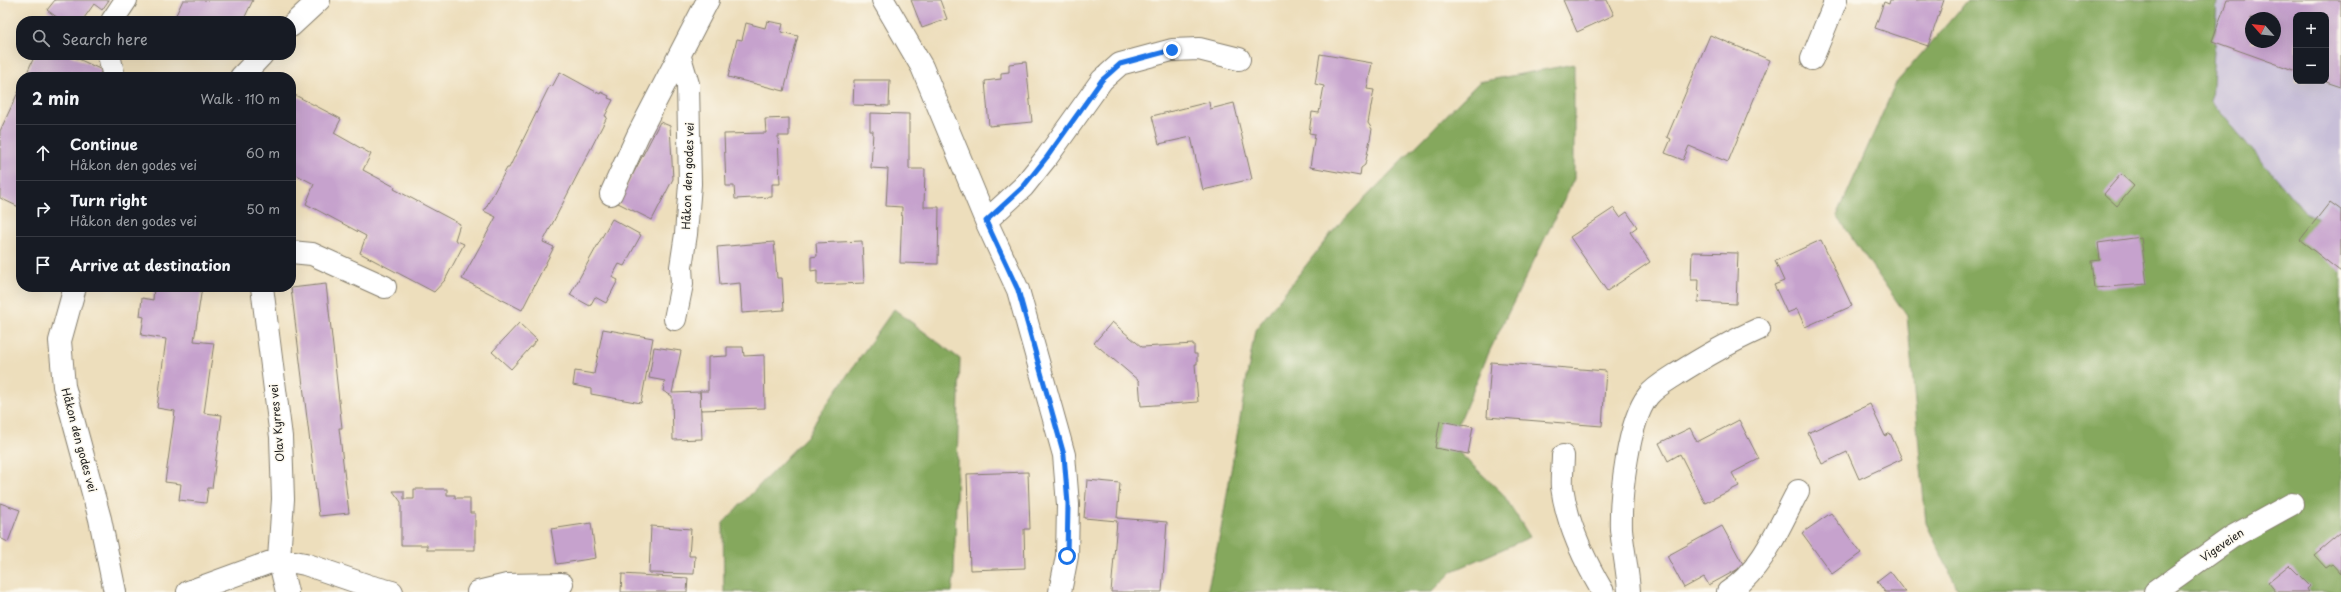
<!DOCTYPE html>
<html lang="en">
<head>
<meta charset="utf-8">
<style>
  :root { --surface:#171b24; --page:#242831; --text:#f1f3f6; --muted:#9ea1a6; --line:#363941 }
  body { margin:0; font-family:"Playpen Sans",sans-serif; background:var(--page); color:var(--text) }
  .controls { position:absolute; right:12px; top:12px; display:grid; overflow:hidden; border-radius:8px; box-shadow:0 4px 16px #0002 }
  .controls button { width:36px; height:36px; display:grid; place-items:center; padding:0; border:0; border-bottom:1px solid var(--line); background:var(--surface); color:var(--text); font:20px sans-serif }
  .compass { position:absolute; left:2245px; top:12px; width:36px; height:36px; border-radius:50%; background:var(--surface); box-shadow:0 4px 16px #0002; rotate:297deg }
  .stop { position:absolute; width:12px; height:12px; margin:-9px; border:3px solid #1a73e8; border-radius:50%; background:#fff }
  .stop.end { background:#1a73e8; border-color:#fff; box-shadow:0 1px 4px #0008 }
  .list { margin:0; padding:0; list-style:none }
  h2 { display:flex; justify-content:space-between; align-items:center; height:52px; margin:0; padding:0 16px; font-size:17px }
  h2 small { font-size:13px; font-weight:400; color:var(--muted) }
  .list li { display:grid; grid-template-columns:26px 1fr auto; gap:12px; align-items:center; box-sizing:border-box; height:56px; padding:0 16px; border-top:1px solid var(--line) }
  .list b { display:block; font-size:15px; white-space:nowrap }
  .list p { margin:0; font-size:13px; white-space:nowrap; color:var(--muted) }
  .list em { font-size:13px; font-style:normal; color:var(--muted) }
  .icon { flex:none; width:22px; height:22px; fill:none; stroke:currentColor; stroke-width:2; stroke-linecap:round; stroke-linejoin:round }
  .map { position:relative; flex:none; width:2341px; height:592px; overflow:hidden }
  .search { position:absolute; background:var(--surface); box-shadow:0 4px 16px #0002; left:16px; top:16px; width:280px; height:44px; display:flex; align-items:center; gap:10px; box-sizing:border-box; padding:0 14px; border-radius:16px; color:var(--muted); font-size:15px }
  .panel { position:absolute; background:var(--surface); box-shadow:0 4px 16px #0002; left:16px; top:72px; width:280px; height:220px; border-radius:16px }
  .map>svg:first-child { display:block }
</style>
</head>
<body>
<div class="map">
<svg width="2341" height="592" viewBox="0 0 2341 592">
  <rect width="100%" height="100%" fill="#fbf7ec"/>
  <filter id="ink" filterUnits="userSpaceOnUse"><feTurbulence type="fractalNoise" baseFrequency=".025" numOctaves="2"/><feDisplacementMap in="SourceGraphic" scale="8" xChannelSelector="R" yChannelSelector="G"/><feConvolveMatrix kernelMatrix="1 2 1 2 8 2 1 2 1" color-interpolation-filters="sRGB"/></filter>
  <filter id="wash" filterUnits="userSpaceOnUse"><feTurbulence type="fractalNoise" baseFrequency=".012" numOctaves="4" result="noise"/><feDisplacementMap in="SourceGraphic" scale="16" xChannelSelector="R" yChannelSelector="G"/><feGaussianBlur stdDeviation="0.9" result="paint"/><feColorMatrix in="noise" values="0 0 0 0 0 0 0 0 0 0 0 0 0 0 0 0 0 1.4 0 .05"/><feComposite in="paint" operator="in"/></filter>
  <g filter="url(#wash)">
    <rect width="100%" height="100%" fill="#eddebc"/>
    <path fill="#c8bfd8" fill-rule="evenodd" d="M2217 0H2341V226L2305 213 2211 101ZM2296 15H2326V81H2296ZM2251 18H2275V42H2251Z"/>
    <path fill="#85a85d" stroke="#50623c" d="M1968 0H2217L2211 101 2305 213 2341 226V592H1959L1926 523 1907 316 1837 216 1896 83Z
      M1574 64V179L1490 350 1450 444 1503 494 1530 537 1453 571 1432 592H1207L1220 535 1255 330 1333 231 1479 82Z
      M894 309 960 359 954 577 952 592H724L723 523 809 434 819 415Z"/>
    <g id="blocks">
      <path fill="#c6a2cd" fill-rule="evenodd" d="M55 0H109L102 10 94 4 82 21H62L47 10Z
        M183 0H253L243 21H183L175 17Z
        M911 0H940L947 19 922 28Z
        M1563 0H1607L1614 15 1577 32Z
        M1890 0H1944L1928 46 1875 28 1884 2 1889 4Z
        M2227 0H2341V87L2326 82V15H2296V71L2212 41ZM2251 18H2275V42H2251Z
        M767 21 783 24 781 32 798 36 784 91 728 77 737 39 742 40 746 23 765 28Z
        M1710 35 1770 60 1728 162 1689 146 1683 160 1665 153 1671 139 1667 137Z
        M1320 54 1372 63 1367 89 1374 90 1368 123 1372 129 1365 165 1361 168 1360 176 1310 167 1315 134 1309 133 1312 112 1319 113 1324 86 1315 84Z
        M35 55H70L102 70 99 77H25Z
        M1026 62 1032 122 989 126 985 81 1001 79V73L1009 72V64Z
        M560 72 600 94 601 92 609 96 608 98 613 100 605 116 607 117 543 242 554 247 522 310 462 279 496 217 484 211 507 168H509L550 85 552 87Z
        M854 80H890L889 106 853 105Z
        M21 86V208L0 198V131Z
        M293 94 341 119 334 133 371 154 363 170 395 187 394 189 460 224 455 240 464 244 445 280 434 292 360 253 366 236 306 204 314 184 291 172V98Z
        M1209 102 1210 109 1234 103 1252 179 1203 190 1191 137 1159 144 1152 116Z
        M870 113 909 114V169H925L924 207H939L938 264 900 263 902 207 886 206 888 169 871 168 873 131H870Z
        M789 118V136H778L780 184H772V197L735 199 734 186H726L724 134 766 133 765 119Z
        M660 122 670 126 673 179 652 220 618 203Z
        M2121 174 2134 186 2117 206 2104 194Z
        M2330 202 2341 210V272L2300 240Z
        M1614 208 1620 217 1627 212 1637 227 1630 232 1650 262 1607 291 1570 237Z
        M612 219 641 235 624 266 619 264 612 277 618 280 606 303 595 297 590 306 570 295Z
        M2141 237 2147 284 2094 288 2091 261 2100 260 2098 243Z
        M1821 240 1852 306 1805 327 1797 309 1787 313 1774 285 1784 281 1775 261Z
        M862 241 864 283 817 285V270L811 271V257L817 256 816 243Z
        M774 242 777 278H782L784 310 742 313 740 283 720 285 717 247Z
        M1692 252 1738 253 1736 304 1698 302 1699 280H1691Z
        M326 284 342 428H339L349 513 319 516 291 288Z
        M154 287H202L194 341 214 343 204 413 222 415 212 488H208L206 503 179 500 181 484 165 482 175 411 157 408 166 339 141 335 144 317 140 316 142 298 153 300Z
        M1112 322 1142 347 1194 344V354H1197V364H1195L1198 402 1141 406 1139 381 1094 343Z
        M519 323 537 340 511 369 492 352Z
        M603 329 653 338 641 403 591 394V389L573 385 575 371 594 374Z
        M654 347 681 351 672 393 700 392 702 439 673 440 672 396 663 391 665 381 649 378Z
        M727 347H743L744 356 764 355 765 408 701 410 700 391H708V357L727 356Z
        M1491 362 1606 371 1602 426 1487 417Z
        M1870 404 1885 436 1890 433 1902 459 1859 479 1847 452 1822 464 1808 433Z
        M1739 420 1759 459 1732 473 1739 486 1705 503 1680 454 1668 461 1659 443 1690 428 1697 442Z
        M1440 421 1473 427 1468 454 1435 448Z
        M1028 472 1030 529H1024L1025 568 970 570 967 474Z
        M1087 480 1120 483 1117 518 1167 522 1162 592H1111L1117 521 1084 518Z
        M414 489H447V495H455V498H470V513H475V550H427V545H401V502L393 491H404V499H414Z
        M0 503 20 510 8 542 0 538Z
        M1831 513 1861 553 1832 574 1802 533Z
        M591 523 596 558 557 564 551 529Z
        M651 526 691 529 689 556H695L694 574 649 573Z
        M1722 526 1744 566 1709 585 1704 577 1684 588 1667 556Z
        M2340 533 2341 535V574L2332 564 2326 568 2314 555Z
        M2289 565 2310 586 2307 589 2309 592H2276L2268 582Z
        M1890 571 1906 592H1885L1877 581Z
        M622 574 688 578 687 592H621Z"/>
    </g>
  </g>
  <g filter="url(#ink)">
    <use href="#blocks" fill-opacity="0" stroke="#847d6c" stroke-width="1"/>
    <g fill="none" stroke-linecap="round" stroke-linejoin="round">
      <g stroke="#847d6c" stroke-width="24">
        <path id="minor" d="M883 0 922 67 986 221 1018 290 1064 455 1068 505 1067 556 1060 592
          M112 21 126 0
          M291 26 319 0
          M109 55 114 77
          M1812 59 1836 0
          M241 77 262 55
          M611 194 638 135 708 0
          M986 221 1023 187 1047 157 1102 80 1120 64 1172 50 1199 49 1239 59
          M291 252 312 254 385 287
          M75 287 60 341 64 386 100 519 115 592
          M262 287 281 437 283 499 279 559 287 592
          M675 319 682 284 681 267 686 234 690 184 688 84 680 57
          M1563 456C1563 466 1561 477 1562 487 1567 524 1584 560 1603 592
          M188 592 279 559 305 564 369 586 392 592
          M478 592 507 585 562 584
          M1629 592C1628 571 1623 550 1621 529 1620 497 1628 421 1648 396 1655 387 1668 380 1677 374 1704 357 1730 342 1759 329
          M1728 592C1763 570 1779 526 1798 491
          M2155 592 2232 537 2292 504"/>
      </g>
      <use href="#minor" stroke="#fff" stroke-width="22"/>
    </g>
  </g>
  <g fill="none" stroke-linecap="round" stroke-linejoin="round" filter="url(#ink)">
    <path stroke="#1a73e8" stroke-width="5" d="M1067 556 1068 504 1064 455 1018 290 986 221 1023 187 1047 157 1102 80 1120 64 1172 50"/>
  </g>
  <g text-anchor="middle" stroke-width="3" stroke-linejoin="round" paint-order="stroke">
    <g font-size="11" fill="#1c1c1c" stroke="#fbf7ec">
      <text transform="translate(688 176) rotate(-88)" y="4">Håkon den godes vei</text>
      <text transform="translate(277 423) rotate(-95)" y="4">Olav Kyrres vei</text>
      <text transform="translate(79 440) rotate(75)" y="4">Håkon den godes vei</text>
      <text transform="translate(2222 545) rotate(-34)" y="4">Vigeveien</text>
    </g>
  </g>
</svg>
<div class="controls">
<button>+</button>
<button>−</button>
</div>
<svg class="compass" viewBox="-18 -18 36 36"><path d="M0-13l5 13h-10z" fill="#e53935"/><path d="M0 13l5-13h-10z" fill="#9ea1a6"/></svg>
<div class="stop" style="left:1067px;top:556px"></div>
<div class="stop end" style="left:1172px;top:50px"></div>
<div class="search"><svg class="icon" aria-label="search" viewBox="0 0 24 24"><circle cx="10" cy="10" r="6"/><path d="M15 15l6 6"/></svg>Search here</div>
<section class="panel">
<h2>2 min<small>Walk · 110 m</small></h2>
<ul class="list">
<li><svg class="icon" aria-label="ahead" viewBox="0 0 24 24"><path d="M12 20V5M6 11l6-6 6 6"/></svg><div><b>Continue</b><p>Håkon den godes vei</p></div><em>60 m</em></li>
<li><svg class="icon" aria-label="right" viewBox="0 0 24 24"><path d="M7 20v-9h11M14 6l5 5-5 5"/></svg><div><b>Turn right</b><p>Håkon den godes vei</p></div><em>50 m</em></li>
<li><svg class="icon" aria-label="arrive" viewBox="0 0 24 24"><path d="M6 21V4h12l-3 4 3 4H6"/></svg><div><b>Arrive at destination</b></div></li>
</ul>
</section>
</div>
</body>
</html>
